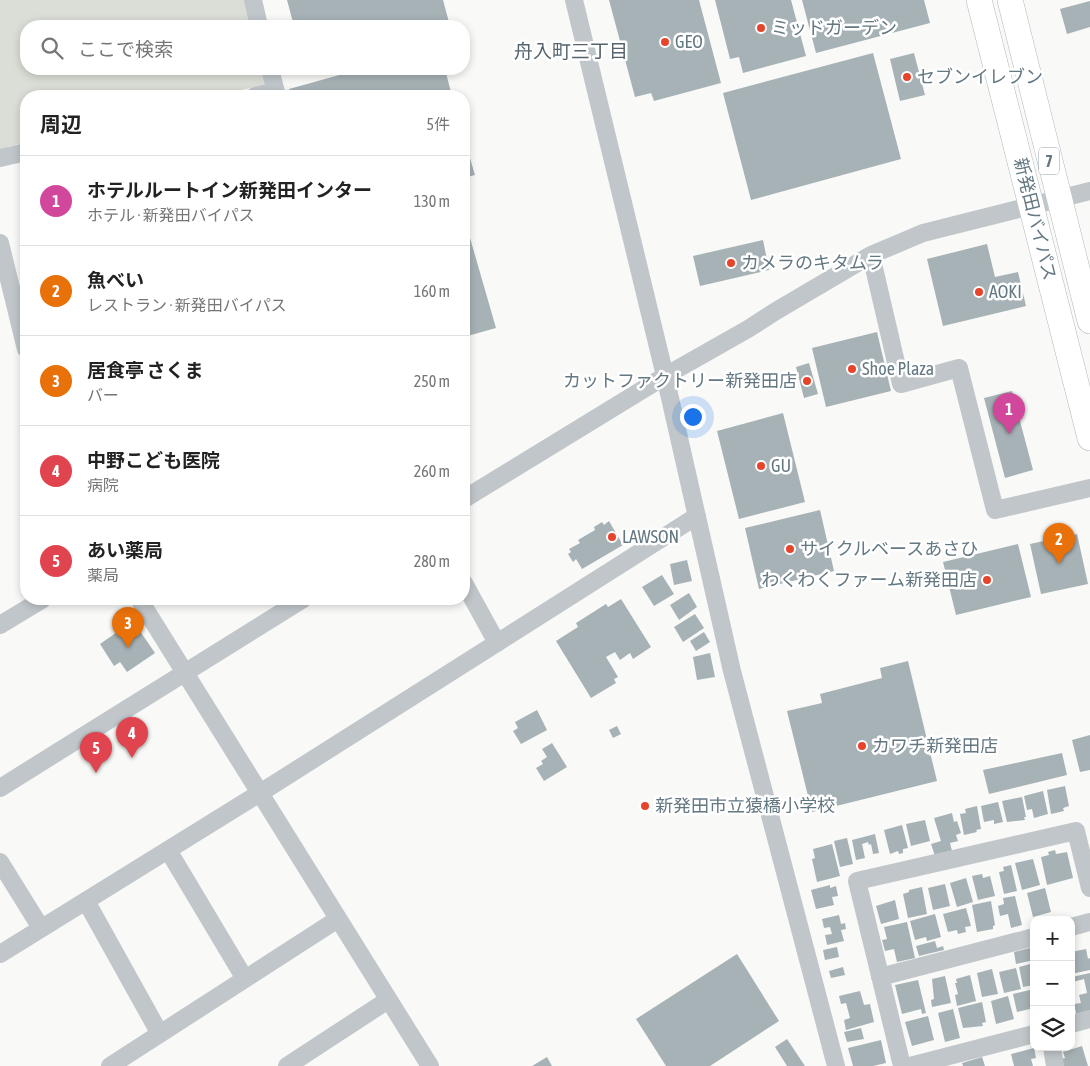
<!DOCTYPE html>
<html lang="ja">
<head>
<meta charset="utf-8">
<style>
  :root { --surface:#fff; --page:#f6f6f6; --text:#222; --muted:#767676; --line:#e0e0e0; --accent:#ea580c }
  body { margin:0; font-family:"Asap Condensed","Noto Sans JP",sans-serif; background:var(--page); color:var(--text) }
  .controls { position:absolute; right:15px; bottom:15px; display:grid; overflow:hidden; border-radius:10px; box-shadow:0 2px 8px #0003 }
  .controls button { width:45px; height:45px; display:grid; place-items:center; padding:0; border:0; border-bottom:1px solid var(--line); background:var(--surface); color:var(--text); font:25px sans-serif }
  .you { position:absolute; left:692px; top:416px; width:18px; height:18px; margin:-12px; border:4px solid #fff; border-radius:50%; background:#1a73e8; box-shadow:0 0 0 8px #1a73e833 }
  .badge { display:grid; place-items:center; width:32px; height:32px; border-radius:50%; background:var(--accent); color:#fff; font-size:16px; font-weight:700 }
  .pin { position:absolute; translate:-50% -41px; filter:drop-shadow(0 1px 2px #0008) }
  .pin::after { content:''; position:absolute; top:26px; width:18px; height:15px; background:inherit; clip-path:polygon(0 0,100% 0,50% 100%) }
  .list { margin:0; padding:0; list-style:none }
  h2 { display:flex; justify-content:space-between; align-items:center; height:65px; margin:0; padding:0 20px; font-size:21px }
  h2 small { font-size:16px; font-weight:400; color:var(--muted) }
  .list li { display:grid; grid-template-columns:32px 1fr auto; gap:15px; align-items:center; box-sizing:border-box; height:90px; padding:0 20px; border-top:1px solid var(--line) }
  .list b { display:block; font-size:19px; white-space:nowrap }
  .list p { margin:0; font-size:16px; white-space:nowrap; color:var(--muted) }
  .list em { font-size:16px; font-style:normal; color:var(--muted) }
  .icon { flex:none; width:28px; height:28px; fill:none; stroke:currentColor; stroke-width:2; stroke-linecap:round; stroke-linejoin:round }
  .map { position:relative; flex:none; width:1090px; height:1066px; overflow:hidden }
  .search { position:absolute; background:var(--surface); box-shadow:0 2px 8px #0003; left:20px; top:20px; width:450px; height:55px; display:flex; align-items:center; gap:12px; box-sizing:border-box; padding:0 18px; border-radius:20px; color:var(--muted); font-size:19px }
  .panel { position:absolute; background:var(--surface); box-shadow:0 2px 8px #0003; left:20px; top:90px; width:450px; height:515px; border-radius:20px }
  .map>svg:first-child { display:block }
</style>
</head>
<body>
<div class="map">
<svg width="1090" height="1066" viewBox="0 0 1090 1066">
  <rect width="100%" height="100%" fill="#f9f9f7"/>
  <path fill="#daded6" d="M0 0H246L253 26H26V69H263L266 84 217 96H26V142L0 149Z"/>
  <path fill="#a7b2b6" d="M287 0H443L450 26H294Z
    M609 0H699L721 83 654 101 651 93 635 97Z
    M715 0H791L806 56 743 73 739 57 730 59Z
    M802 0H924L930 23 816 53Z
    M1090 1V27L1067 34 1060 9Z
    M873 53 901 159 751 200 723 93Z
    M914 53 925 95 900 101 890 59Z
    M361 69H445L452 96H291L289 89Z
    M464 138 475 175 464 178Z
    M464 217 496 328 464 337Z
    M763 240 769 270 700 286 693 256Z
    M987 244 995 277 1018 272 1026 306 943 326 927 259Z
    M877 332 891 391 826 407 812 348Z
    M809 363 818 394 804 398 796 367Z
    M1012 391 1033 470 1005 478 984 398Z
    M783 413 805 502 739 519 717 431Z
    M820 510 834 571 759 589 745 528Z
    M609 521 623 545 582 569 576 559 573 562 568 554 571 552 569 549 580 543 578 540 595 530 594 527 602 522 604 525Z
    M1077 534 1088 584 1041 594 1030 544Z
    M1018 544 1031 597 956 615 943 562Z
    M687 560 692 581 674 585 670 564Z
    M662 575 674 594 654 606 642 587Z
    M689 593 697 607 679 620 670 605Z
    M621 599 651 647 633 659 630 653 620 660 615 652 606 657 618 677 614 679 616 683 591 698 556 641 578 627 576 623 606 604 608 607Z
    M695 614 704 628 683 642 674 627Z
    M133 621 155 653 127 672 120 662 114 666 100 644Z
    M704 632 710 642 696 651 690 641Z
    M710 653 715 677 697 680 693 657Z
    M908 661 937 781 812 812 787 711 822 703 820 694 882 678 880 668Z
    M537 710 547 730 521 744 513 731 518 728 515 722Z
    M617 726 621 734 613 738 609 730Z
    M1090 735V770L1080 772 1072 740Z
    M552 743 567 767 544 781 536 768 543 764 541 761 547 757 542 749Z
    M1062 753 1067 775 989 794 983 770Z
    M1065 786 1069 806 1063 808 1064 811 1051 814 1047 790Z
    M1043 791 1048 814 1034 818 1032 809 1027 810 1024 796Z
    M1022 797 1026 817H1024L1025 820 1007 822 1002 801Z
    M998 802 1003 822 994 824V820L984 822 981 806Z
    M977 806 981 829 976 830 977 832 964 835 960 814 966 813 965 809Z
    M952 813 954 822 957 821 961 833 956 835 958 841 950 843 952 851 935 856 931 844 941 841 934 818Z
    M925 820 930 841 911 846 906 824Z
    M902 825 908 848 903 849V853L899 854 898 851 890 854 884 830Z
    M875 834 879 853 873 854 871 844 869 845 868 842 862 844 865 858 856 860 852 840Z
    M847 838 853 864 840 867 834 841Z
    M832 844 840 876 817 882 812 859 815 858 813 849Z
    M1055 850 1056 854 1067 852 1073 878 1047 885 1041 857 1049 855 1048 852Z
    M1033 859 1040 885 1022 890 1015 863Z
    M1011 865 1017 891 1004 894 999 872 1004 871 1003 867Z
    M982 874 983 878 990 876 995 896 978 900 972 876Z
    M966 878 973 902 957 907 950 883Z
    M945 884 950 906 933 910 928 888Z
    M830 885V888L836 886 838 896 832 897 834 905 816 909 811 890Z
    M922 887 927 914 908 918 903 894 909 892V890Z
    M1045 888 1051 912 1033 917 1027 893Z
    M1015 896 1022 925 1011 928 1008 914 1000 916 998 906 1004 904 1003 898Z
    M895 900 899 919 881 924 876 906Z
    M991 901 995 925 993 926V929L977 932 972 905Z
    M966 908 971 926 965 927 966 932 958 934 957 930 948 932 943 914Z
    M935 914 941 937 927 941 926 937 915 940 910 921Z
    M839 915 841 924 845 923 846 929 841 930 844 941 827 945 825 935 832 934 830 927 824 928 822 919Z
    M907 922 915 958 897 962 894 949 885 951 882 940 887 939 884 927Z
    M935 941 937 948 943 946 944 950 919 956 916 946Z
    M837 947 839 957 825 960 823 950Z
    M1034 947V960L1016 964 1014 952Z
    M1086 949 1088 959 1090 958V970L1071 974V952Z
    M737 954 779 1021 710 1066H666L636 1019Z
    M1034 963V985L1023 987 1019 967Z
    M843 967 845 975 831 978 829 971Z
    M1016 968 1021 989 1004 993 999 972Z
    M992 969 998 994 982 997 977 973Z
    M1090 973V1014L1077 1017 1074 1004 1081 1003 1079 995 1087 993 1084 979 1073 982 1072 977Z
    M970 975 976 1001 957 1006 955 995 958 994 955 983H957L956 979Z
    M945 976 951 1003 932 1007 931 1000 934 999 932 979Z
    M918 980 926 1013 922 1014 921 1009 902 1014 895 985Z
    M1034 989V1008L1017 1012 1013 994Z
    M860 991 864 1005 870 1004 874 1022 846 1030 844 1020 850 1018 846 1003 841 1004 839 996Z
    M1008 996 1014 1019 996 1024 991 1001Z
    M982 1002 986 1022 982 1023 983 1026 963 1028 958 1008Z
    M953 1009 960 1038 945 1042 938 1013Z
    M928 1016 934 1040 912 1046 905 1022Z
    M861 1028 864 1039 847 1042 844 1032Z
    M787 1039 805 1066H787L775 1047Z
    M881 1040 886 1063 873 1066H853L848 1048Z
    M1082 1046 1088 1066H1063L1061 1059 1065 1058 1063 1052Z
    M1034 1048 1036 1058 1031 1059 1033 1066H1014L1011 1054Z
    M547 1057 552 1066H532Z
    M982 1057 985 1066H963L962 1063Z"/>
  <g fill="none" stroke-linecap="round" stroke-linejoin="round">
    <g stroke="#b3b9bc" stroke-width="26">
      <path id="highway" d="M979 0 1090 438
        M1010 0 1090 321"/>
    </g>
    <path stroke="#c0c6c9" stroke-width="18" d="M253 0 259 26
      M574 0 665 376 732 671 836 1066
      M270 69 277 96
      M255 96 275 91
      M0 158 26 152
      M0 243 26 349
      M871 255 901 384 959 368 995 510 1090 488
      M464 499 665 376 748 329 776 311 871 255 923 233 1090 191
      M464 583 497 643
      M139 599 430 1066
      M0 625 43 599
      M0 788 303 599
      M168 850 245 979
      M0 862 41 928
      M86 901 160 1034
      M1071 927 1090 922
      M0 954 260 793 697 516
      M880 977 1034 937
      M1071 1024 1090 1019
      M1052 1047 1055 1066
      M110 1066 338 919
      M287 1066 388 1000
      M902 1066 857 881 1076 831 1090 888
      M910 1066 1034 1034"/>
    <use href="#highway" stroke="#fff" stroke-width="25"/>
  </g>
  <g fill="#e6442b" stroke="#fff" stroke-width="2">
    <circle cx="761" cy="28" r="5"/>
    <circle cx="665" cy="42" r="5"/>
    <circle cx="907" cy="77" r="5"/>
    <circle cx="731" cy="263" r="5"/>
    <circle cx="979" cy="292" r="5"/>
    <circle cx="852" cy="369" r="5"/>
    <circle cx="807" cy="381" r="5"/>
    <circle cx="761" cy="466" r="5"/>
    <circle cx="612" cy="537" r="5"/>
    <circle cx="790" cy="549" r="5"/>
    <circle cx="987" cy="580" r="5"/>
    <circle cx="862" cy="746" r="5"/>
    <circle cx="645" cy="806" r="5"/>
  </g>
  <g text-anchor="middle" stroke-width="5" stroke-linejoin="round" paint-order="stroke">
    <rect fill="#fff" stroke="#92a0a8" stroke-width="1" x="1039" y="147.5" width="20" height="27" rx="4"/>
    <g font-size="16" font-weight="bold" fill="#647882">
      <text x="1049" y="167">7</text>
    </g>
    <g font-size="18" fill="#647882" stroke="#fff" text-anchor="start">
      <text x="771" y="34">ミッドガーデン</text>
      <text x="675" y="48">GEO</text>
      <text x="917" y="83">セブンイレブン</text>
      <text x="741" y="269">カメラのキタムラ</text>
      <text x="989" y="298">AOKI</text>
      <text x="862" y="375">Shoe Plaza</text>
      <text x="797" y="387" text-anchor="end">カットファクトリー新発田店</text>
      <text x="771" y="472">GU</text>
      <text x="622" y="543">LAWSON</text>
      <text x="800" y="555">サイクルベースあさひ</text>
      <text x="977" y="586" text-anchor="end">わくわくファーム新発田店</text>
      <text x="872" y="752">カワチ新発田店</text>
      <text x="655" y="812">新発田市立猿橋小学校</text>
    </g>
    <g font-size="18" fill="#647882" stroke="#fff">
      <text transform="translate(1035 219) rotate(76)" y="6">新発田バイパス</text>
    </g>
    <g font-size="19" fill="#56656d" stroke="#fff">
      <text x="571" y="58">舟入町三丁目</text>
    </g>
  </g>
</svg>
<div class="controls">
<button>+</button>
<button>−</button>
<button><svg class="icon" aria-label="layers" viewBox="0 0 24 24"><path d="M12 4l9 5-9 5-9-5zM3 14l9 5 9-5"/></svg></button>
</div>
<div class="you"></div>
<div class="pin badge" style="left:1009px;top:434px;background:#d1479c">1</div>
<div class="pin badge" style="left:1059px;top:564px;background:#e8710a">2</div>
<div class="pin badge" style="left:128px;top:648px;background:#e8710a">3</div>
<div class="pin badge" style="left:132px;top:758px;background:#e0444e">4</div>
<div class="pin badge" style="left:96px;top:773px;background:#e0444e">5</div>
<div class="search"><svg class="icon" aria-label="search" viewBox="0 0 24 24"><circle cx="10" cy="10" r="6"/><path d="M15 15l6 6"/></svg>ここで検索</div>
<section class="panel">
<h2>周辺<small>5件</small></h2>
<ul class="list">
<li><span class="badge" style="background:#d1479c">1</span><div><b>ホテルルートイン新発田インター</b><p>ホテル · 新発田バイパス</p></div><em>130 m</em></li>
<li><span class="badge" style="background:#e8710a">2</span><div><b>魚べい</b><p>レストラン · 新発田バイパス</p></div><em>160 m</em></li>
<li><span class="badge" style="background:#e8710a">3</span><div><b>居食亭 さくま</b><p>バー</p></div><em>250 m</em></li>
<li><span class="badge" style="background:#e0444e">4</span><div><b>中野こども医院</b><p>病院</p></div><em>260 m</em></li>
<li><span class="badge" style="background:#e0444e">5</span><div><b>あい薬局</b><p>薬局</p></div><em>280 m</em></li>
</ul>
</section>
</div>
</body>
</html>
